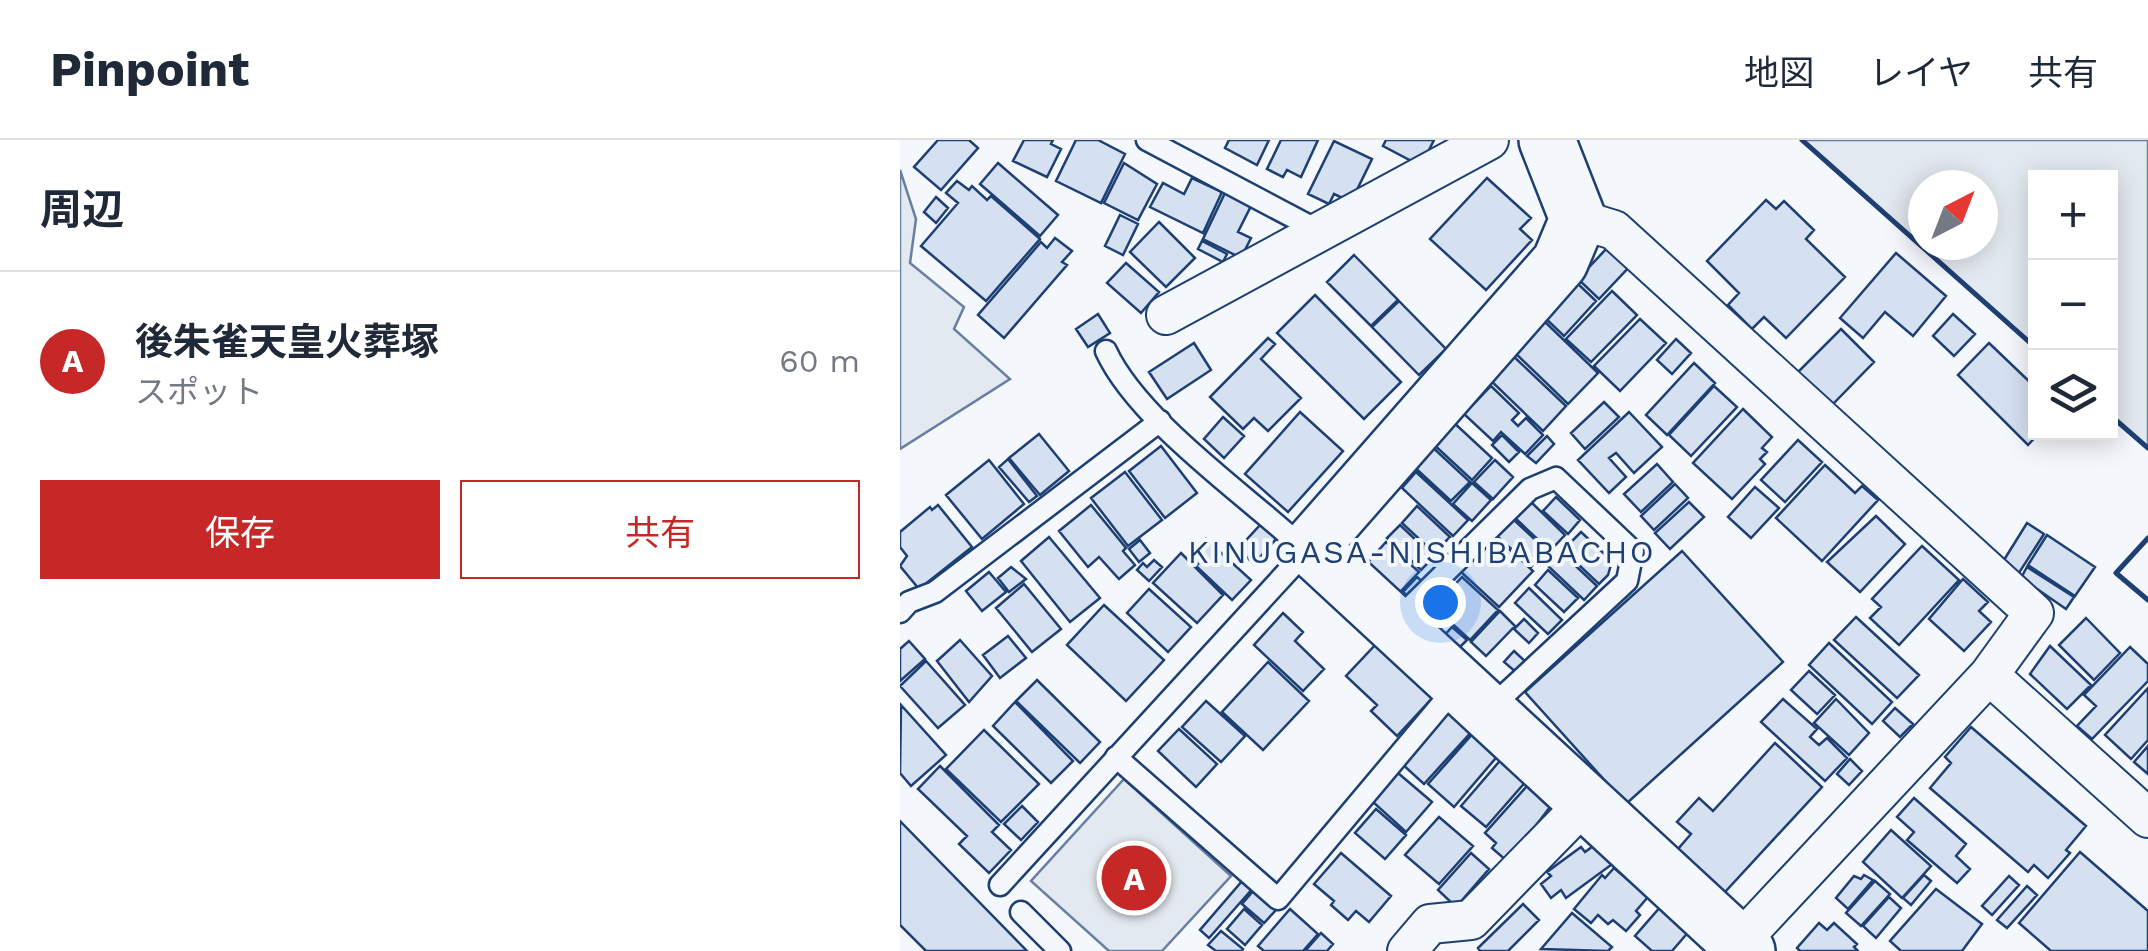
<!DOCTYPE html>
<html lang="ja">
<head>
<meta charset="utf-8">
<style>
  :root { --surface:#fff; --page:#f2f2f3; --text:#1f2937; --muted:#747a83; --line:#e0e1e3; --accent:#c62828 }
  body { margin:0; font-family:"Work Sans","Noto Sans JP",sans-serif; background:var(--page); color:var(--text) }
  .controls { position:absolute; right:30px; top:30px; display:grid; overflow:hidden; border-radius:0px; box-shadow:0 5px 25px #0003 }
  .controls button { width:90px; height:90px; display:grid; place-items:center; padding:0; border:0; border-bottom:2px solid var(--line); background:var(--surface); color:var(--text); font:50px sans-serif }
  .compass { position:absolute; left:1008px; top:30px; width:90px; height:90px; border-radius:50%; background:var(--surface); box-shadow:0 5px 25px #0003; rotate:42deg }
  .you { position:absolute; left:540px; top:462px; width:35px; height:35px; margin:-25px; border:8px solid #fff; border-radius:50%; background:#1a73e8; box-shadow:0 0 0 15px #1a73e833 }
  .badge { display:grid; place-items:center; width:65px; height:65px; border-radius:50%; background:var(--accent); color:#fff; font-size:32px; font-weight:700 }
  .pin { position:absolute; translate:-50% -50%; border:5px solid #fff; box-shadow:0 2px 10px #0006 }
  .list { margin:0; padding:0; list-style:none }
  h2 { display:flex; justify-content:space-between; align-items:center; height:130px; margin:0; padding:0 40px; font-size:42px }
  h2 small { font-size:32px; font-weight:400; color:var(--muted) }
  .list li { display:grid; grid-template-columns:65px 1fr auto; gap:30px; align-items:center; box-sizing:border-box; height:180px; padding:0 40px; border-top:2px solid var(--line) }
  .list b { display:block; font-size:38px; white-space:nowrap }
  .list p { margin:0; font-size:32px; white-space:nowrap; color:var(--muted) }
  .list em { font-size:32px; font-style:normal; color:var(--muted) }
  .actions { display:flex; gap:20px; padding:30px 40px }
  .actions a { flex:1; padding:22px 0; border:2px solid var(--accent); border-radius:0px; text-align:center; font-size:35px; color:var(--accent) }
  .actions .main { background:var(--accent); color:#fff }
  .icon { flex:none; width:55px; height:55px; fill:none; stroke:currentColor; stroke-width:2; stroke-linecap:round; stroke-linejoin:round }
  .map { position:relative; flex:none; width:1248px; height:811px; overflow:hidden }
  header { display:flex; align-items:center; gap:60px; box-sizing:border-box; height:140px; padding:0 50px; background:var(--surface); border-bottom:2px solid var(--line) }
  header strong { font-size:48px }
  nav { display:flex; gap:55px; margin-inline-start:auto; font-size:35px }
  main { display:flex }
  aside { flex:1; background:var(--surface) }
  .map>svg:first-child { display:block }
</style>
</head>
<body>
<header>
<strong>Pinpoint</strong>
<nav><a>地図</a><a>レイヤ</a><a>共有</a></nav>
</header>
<main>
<aside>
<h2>周辺<small></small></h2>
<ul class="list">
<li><span class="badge">A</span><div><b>後朱雀天皇火葬塚</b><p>スポット</p></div><em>60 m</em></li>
</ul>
<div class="actions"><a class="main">保存</a><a>共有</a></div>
</aside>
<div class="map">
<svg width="1248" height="811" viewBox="0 0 1248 811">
  <rect width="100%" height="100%" fill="#f4f7fb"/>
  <path fill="#e3e9f0" stroke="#687fa3" stroke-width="2.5" fill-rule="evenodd" d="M902 0H1248V308L1211 275 1210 38H1136L1135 208ZM1023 45H1083V105H1023Z
    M0 30 16 79 10 123 64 167 54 189 110 239 0 309Z
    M224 639 331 736 262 811H209L131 741Z"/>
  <path fill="#d5e0f0" stroke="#1d3f73" stroke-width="2.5" d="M38 0H69L78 8 41 50 14 27Z
    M124 0H153L151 4 161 9 147 37 113 21Z
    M176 0H198L225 14 201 63 156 41Z
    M329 0H369L357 25 325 8Z
    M381 0H418L401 37 387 30 383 37 367 29Z
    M486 0H534L521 26 483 6Z
    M434 1 472 19 451 62 434 54 429 64 408 54Z
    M98 23 158 75 140 96 80 44Z
    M224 23 257 44 238 80 204 63Z
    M292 38 322 52 303 93 250 67 263 43 284 54Z
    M587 38 631 78 620 89 632 100 586 150 530 99Z
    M57 41 69 50 72 46 87 60 91 56 140 99 86 161 21 106 58 63 46 53Z
    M325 53 351 66 338 92 351 98 341 118 303 99Z
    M36 57 48 68 36 83 24 72Z
    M866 60 876 69 884 61 914 90 906 99 945 137 886 198 864 177 852 189 828 165 839 153 807 121Z
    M220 75 238 84 223 115 205 106Z
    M259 82 295 118 266 147 230 112Z
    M155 98 172 111 162 122 167 125 104 198 78 175 141 102 147 108Z
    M302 101 327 114 323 122 298 109Z
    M708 107 730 126 699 159 678 139Z
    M996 113 1046 156 1013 196 985 172 963 198 940 178Z
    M454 115 498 160 471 186 427 142Z
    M226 123 259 152 241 173 207 143Z
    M676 142 696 161 664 196 643 176Z
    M712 151 737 175 691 222 666 199Z
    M415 155 501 242 464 279 377 193Z
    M499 161 546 209 519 235 472 187Z
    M198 174 210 193 188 207 176 189Z
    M1053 174 1075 194 1054 216 1033 196Z
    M642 179 698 233 668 264 612 210Z
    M740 179 766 203 720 251 694 226Z
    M941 189 974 222 932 265 898 232Z
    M368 198 375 204 361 219 401 258 368 291 354 278 343 289 310 257Z
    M776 199 791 213 772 234 757 220Z
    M294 203 311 230 267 259 249 232Z
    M1089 203 1136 248V292H1140L1128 305 1058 235Z
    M610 213 666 266 643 291 587 237Z
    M794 223 815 243 767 295 746 275Z
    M591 246 619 273 612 280 618 286 626 278 643 295 625 314 601 292 593 301 564 274Z
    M814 246 837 267 791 316 769 295Z
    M704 262 719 277 685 309 671 293Z
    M843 269 872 297 862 308 867 312 860 319 865 324 832 359 793 323Z
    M400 272 443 311 388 372 345 334Z
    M729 272 762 307 734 333 716 313 709 318 726 337 709 353 678 320Z
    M323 277 344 296 324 318 304 299Z
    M551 280 592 318 572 340 531 302Z
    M139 294 169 331 140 355 109 318Z
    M602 295 619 312 609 322 592 305Z
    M647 296 654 304 636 323 627 316Z
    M898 300 922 322 885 362 861 340Z
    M529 304 570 342 551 361 511 324Z
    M261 306 297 353 265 378 229 331Z
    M108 319 137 356 129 362 99 327Z
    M89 320 124 364 82 399 46 355Z
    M595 320 613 337 593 359 574 342Z
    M757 324 773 342 741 372 724 354Z
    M925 325 955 353 962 346 978 360 922 421 876 378Z
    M225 332 262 380 228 406 191 358Z
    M516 332 568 380 553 396 502 348Z
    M572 343 591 360 572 381 553 364Z
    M775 344 788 358 754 390 741 376Z
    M855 347 879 368 851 398 828 377Z
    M656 357 680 380 668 394 643 371Z
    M630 361 665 395 650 411 614 377Z
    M789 362 804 377 770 409 755 393Z
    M38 365 72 407 19 449 0 426 7 416 0 407V392L30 367 32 370Z
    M191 365 226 408 223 411 235 425 219 439 199 417 188 427 159 391Z
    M517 366 550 397 534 413 502 383Z
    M976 376 1005 404 960 452 927 422Z
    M613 379 646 410 631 427 597 396Z
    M1127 383 1144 394 1115 439 1099 428Z
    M361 384 377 398 354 424 338 409Z
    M500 385 534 417 521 430 487 398Z
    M681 392 712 421 708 435 699 444 663 410Z
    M1147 395 1195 427 1175 456 1128 425Z
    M595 396 633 431 599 467 561 432Z
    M149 397 200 458 170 482 121 421Z
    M306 399 351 440 332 460 296 426 298 424 290 416Z
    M240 400 250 413 239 422 229 409Z
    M486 402 519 432 500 452 468 422Z
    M1022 406 1059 440 999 505 970 478 981 467 972 459Z
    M782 411 883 522 726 664 625 552Z
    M661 412 697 446 684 460 648 426Z
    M281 413 323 455 297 483 253 443Z
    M254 420 262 427 249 441 237 430 243 423 247 427Z
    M111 427 126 439 109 452 98 438Z
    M1127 427 1174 457 1166 469 1121 438Z
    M648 430 678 458 664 472 635 445Z
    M89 432 106 452 82 471 66 451Z
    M517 437 524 443 510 458 503 452Z
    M562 437 598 470 570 500 534 467Z
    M1063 439 1088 462 1079 471 1091 482 1064 511 1029 479Z
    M124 444 161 489 132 512 96 468Z
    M629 448 662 480 648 494 615 463Z
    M249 449 291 487 268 512 227 473Z
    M204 465 264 520 226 561 167 505Z
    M600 471 615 486 586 516 571 502Z
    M383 473 403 492 395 501 424 529 403 551 354 505Z
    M956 477 1019 535 997 558 934 500Z
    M1186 478 1220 513 1194 540 1159 505Z
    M624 479 638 493 629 503 614 489Z
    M552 487 567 500 556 511 542 498Z
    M108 496 126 518 100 538 83 515Z
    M60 500 92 536 69 562 37 521Z
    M9 501 25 519 0 541V509Z
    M478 502 535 555 497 596 471 571 477 565 446 536Z
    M929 503 992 562 972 584 909 525Z
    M1150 506 1191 545 1167 569 1130 534Z
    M1230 507 1248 524V541L1192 599 1177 586 1196 566 1184 555Z
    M614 511 627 523 617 533 604 522Z
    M26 521 65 565 38 588 0 546Z
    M368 522 409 561 363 610 322 572Z
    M909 531 935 555 917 574 891 550Z
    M137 540 200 602 180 623 116 561Z
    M1248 548V600L1231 619 1205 595Z
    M883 559 917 589 910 597 919 605 927 598 947 618 925 641 861 582Z
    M936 559 969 593 949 615 914 583Z
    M306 561 345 596 321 622 282 587Z
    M115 562 173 621 151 643 93 586Z
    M1 565 46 615 11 646 0 633Z
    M550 568 574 589 524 644 502 624Z
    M995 568 1013 584 1000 597 983 581Z
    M1071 587 1186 686 1166 710 1170 713 1148 738 1134 725 1128 732 1030 648 1051 623 1045 617Z
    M279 589 317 624 296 647 258 611Z
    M84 590 139 644 101 682 46 629Z
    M576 590 601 612 554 667 528 644Z
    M875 603 922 647 825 752 778 709 791 694 777 682 799 658 813 671Z
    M1248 606V634L1234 622Z
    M604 616 629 638 586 687 561 666Z
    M950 619 962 631 949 645 937 634Z
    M40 626 99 685 92 692 111 710 89 733 59 704 67 696 18 649Z
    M498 633 532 662 506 692 473 662Z
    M627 646 650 667 608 722 592 708 596 703 585 693Z
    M1014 658 1066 704 1056 716 1070 729 1057 743 1007 700 1014 692 997 677Z
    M122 666 138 682 121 700 104 684Z
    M476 669 506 695 485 719 455 693Z
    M539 677 573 706 539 744 505 715Z
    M0 681 127 811H26L0 785Z
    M991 690 1031 726 1002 758 963 722Z
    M700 701 715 722 666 758 661 750 651 758 641 744 651 736 647 732 681 707 685 712Z
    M1180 712 1248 771V811H1151L1119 783Z
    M441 713 491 756 469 782 456 771 448 780 431 765 434 761 414 744Z
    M571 713 589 729 556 767 538 750Z
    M714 728 748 757 736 771 740 775 726 791 713 780 708 784 698 775 691 783 674 769 702 735 705 738Z
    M964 735 973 740 948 769 936 758 954 736 961 739Z
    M1024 735 1031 741 1011 765 1003 758Z
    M1109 736 1119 745 1092 775 1082 766Z
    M343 740 353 748 309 798 300 790Z
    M975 741 990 754 961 786 946 773Z
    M1127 746 1137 755 1107 788 1097 780Z
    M1036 749 1082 784 1062 811H1001L990 801Z
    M354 750 376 770 364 783 342 764Z
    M989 757 1001 768 976 798 963 786Z
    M623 764 639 780 608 811H580L578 808Z
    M762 765 791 789 772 811H752L735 796Z
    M344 769 362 785 345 805 327 789Z
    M390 769 418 794 403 811H364L358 806Z
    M672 773 712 807 708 811 641 809Z
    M919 783 927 790 934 783 957 804 954 807 958 811H900L897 808Z
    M321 791 343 809 342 811H316L308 805Z
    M421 793 433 804 427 811H405Z"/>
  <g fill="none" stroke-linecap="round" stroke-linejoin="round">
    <g stroke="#1d3f73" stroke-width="25">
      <path id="lane" d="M247 0 421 92
        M0 472 9 462 35 452 260 281
        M494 483 630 349 656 338 733 411 727 441 587 571
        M216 617 378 759 557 546
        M100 745 410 407 386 393C332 345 236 276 206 211
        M121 772 160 811"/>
    </g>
    <g stroke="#1d3f73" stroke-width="42">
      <path id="street" d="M678 79 714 90 1134 473 1089 535 831 811
        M266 175 589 0
        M1089 535 1248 678
        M507 811 530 784 571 780 686 662"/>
    </g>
    <g stroke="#1d3f73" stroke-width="60">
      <path id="secondary" d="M647 0 678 79 660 122 410 407 847 811"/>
    </g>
    <use href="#lane" stroke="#f4f7fb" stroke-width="20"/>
    <use href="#street" stroke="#f4f7fb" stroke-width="38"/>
    <use href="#secondary" stroke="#f4f7fb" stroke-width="55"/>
    <path stroke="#1d3f73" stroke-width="5" d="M902 0 1136 208
      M1210 275 1248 308
      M1248 398 1216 433 1248 460"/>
  </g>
  <g text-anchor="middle" stroke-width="8" stroke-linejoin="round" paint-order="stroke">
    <g font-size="32" letter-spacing="2.5" fill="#1d3f73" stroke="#f4f7fb">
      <text x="522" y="423">KINUGASA-NISHIBABACHO</text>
    </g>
  </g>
</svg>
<div class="controls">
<button>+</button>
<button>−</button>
<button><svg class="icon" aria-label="layers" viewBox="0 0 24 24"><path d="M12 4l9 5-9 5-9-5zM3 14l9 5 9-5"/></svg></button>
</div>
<svg class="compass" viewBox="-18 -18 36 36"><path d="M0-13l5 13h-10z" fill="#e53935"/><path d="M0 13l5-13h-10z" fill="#747a83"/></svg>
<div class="you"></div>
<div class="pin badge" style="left:234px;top:738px">A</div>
</div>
</main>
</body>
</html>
